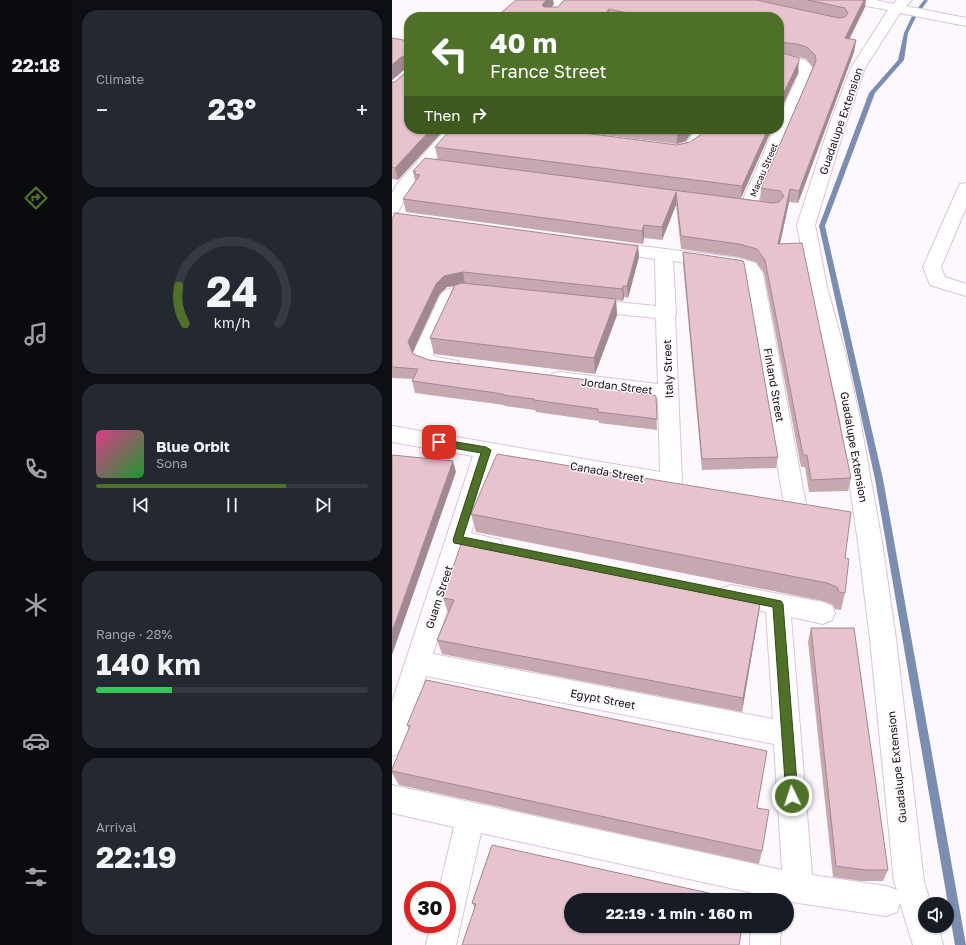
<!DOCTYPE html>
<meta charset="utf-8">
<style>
body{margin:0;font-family:"Golos Text",sans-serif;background:#242831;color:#f1f3f6;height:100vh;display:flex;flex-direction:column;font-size:15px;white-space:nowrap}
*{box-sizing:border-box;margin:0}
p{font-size:13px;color:#9ea1a6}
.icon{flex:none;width:22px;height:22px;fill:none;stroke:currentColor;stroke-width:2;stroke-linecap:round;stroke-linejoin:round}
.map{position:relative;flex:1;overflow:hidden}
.details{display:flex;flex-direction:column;gap:10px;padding:10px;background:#0d0f14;width:320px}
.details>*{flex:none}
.hud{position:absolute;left:12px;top:12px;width:380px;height:122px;border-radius:16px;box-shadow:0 1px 3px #0004;background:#4e7028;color:#fff;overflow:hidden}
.fabs{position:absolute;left:526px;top:897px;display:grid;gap:8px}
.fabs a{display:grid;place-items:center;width:36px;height:36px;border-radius:50%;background:#171b24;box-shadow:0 1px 3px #0004;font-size:20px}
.speed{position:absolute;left:12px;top:881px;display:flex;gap:8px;font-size:20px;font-weight:700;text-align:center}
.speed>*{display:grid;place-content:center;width:52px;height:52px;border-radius:50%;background:#171b24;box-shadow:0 1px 3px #0004;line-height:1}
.speed .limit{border:6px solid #d22;background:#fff;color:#111}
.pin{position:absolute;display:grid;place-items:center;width:34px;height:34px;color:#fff;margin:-17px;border-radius:8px;box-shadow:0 2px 6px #0006}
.me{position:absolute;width:44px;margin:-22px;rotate:356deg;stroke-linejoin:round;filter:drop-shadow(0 0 3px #0008)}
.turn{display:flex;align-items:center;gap:14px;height:84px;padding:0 20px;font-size:18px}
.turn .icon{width:52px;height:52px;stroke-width:2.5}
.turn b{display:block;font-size:28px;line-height:34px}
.then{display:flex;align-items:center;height:38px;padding:0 20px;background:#0003;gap:8px;font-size:15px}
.big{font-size:30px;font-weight:700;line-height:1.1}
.details .tile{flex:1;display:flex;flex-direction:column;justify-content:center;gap:6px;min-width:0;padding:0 14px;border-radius:16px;background:#242831}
.details .dial{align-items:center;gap:0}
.dial svg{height:104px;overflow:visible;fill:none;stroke:#363941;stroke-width:7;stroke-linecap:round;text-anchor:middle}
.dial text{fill:#f1f3f6;stroke:none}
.song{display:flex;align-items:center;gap:12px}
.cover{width:48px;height:48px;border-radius:6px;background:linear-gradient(135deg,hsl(330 70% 55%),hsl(130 70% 35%))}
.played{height:4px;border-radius:2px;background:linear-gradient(90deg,#4e7028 70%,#363941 70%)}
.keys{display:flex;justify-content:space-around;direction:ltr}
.heat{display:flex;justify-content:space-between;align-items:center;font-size:22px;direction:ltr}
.charge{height:6px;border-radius:3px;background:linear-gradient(90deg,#34c759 28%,#363941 0)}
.trip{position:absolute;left:172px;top:893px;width:230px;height:40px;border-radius:20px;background:#171b24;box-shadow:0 1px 3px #0004;font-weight:700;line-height:40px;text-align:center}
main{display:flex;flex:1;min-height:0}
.tabs{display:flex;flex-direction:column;width:72px;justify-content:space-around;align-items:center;background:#090b0e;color:#9ea1a6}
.tabs .icon{width:28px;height:28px}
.tabs .selected{color:#4e7028}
.tabs b{font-size:18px;color:#f1f3f6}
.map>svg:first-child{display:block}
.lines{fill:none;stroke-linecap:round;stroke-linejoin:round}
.stream{fill:#7b8eb2;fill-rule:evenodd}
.minor-casing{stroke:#dbc3dc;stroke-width:2}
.minor{fill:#fff;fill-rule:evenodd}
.wall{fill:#c7a8b1}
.shaded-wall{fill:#a28890}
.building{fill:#e7c3ce;stroke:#a28890}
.route{fill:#4e7028;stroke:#33491a}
.labels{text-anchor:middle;stroke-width:3;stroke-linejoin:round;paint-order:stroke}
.far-street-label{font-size:9px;fill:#160d16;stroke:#fdf8fd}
.street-label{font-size:11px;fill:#160d16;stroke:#fdf8fd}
</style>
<main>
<nav class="tabs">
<b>22:18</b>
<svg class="icon selected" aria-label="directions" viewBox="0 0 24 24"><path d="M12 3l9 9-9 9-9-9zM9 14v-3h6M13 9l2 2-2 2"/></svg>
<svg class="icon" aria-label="music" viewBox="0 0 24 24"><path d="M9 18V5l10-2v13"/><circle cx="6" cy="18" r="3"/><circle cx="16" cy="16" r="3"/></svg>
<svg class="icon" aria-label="phone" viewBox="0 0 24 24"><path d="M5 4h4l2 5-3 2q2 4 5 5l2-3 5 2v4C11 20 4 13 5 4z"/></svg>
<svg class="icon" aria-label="climate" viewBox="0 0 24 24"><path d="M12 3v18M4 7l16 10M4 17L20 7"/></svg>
<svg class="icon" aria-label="car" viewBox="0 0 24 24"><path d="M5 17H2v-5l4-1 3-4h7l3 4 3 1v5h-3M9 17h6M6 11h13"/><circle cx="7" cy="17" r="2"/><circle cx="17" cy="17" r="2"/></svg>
<svg class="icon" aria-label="filters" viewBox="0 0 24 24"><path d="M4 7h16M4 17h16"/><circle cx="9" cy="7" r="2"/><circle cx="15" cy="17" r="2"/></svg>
</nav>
<section class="details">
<div class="tile"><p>Climate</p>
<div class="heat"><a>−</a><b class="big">23°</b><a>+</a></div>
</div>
<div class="tile dial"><svg viewBox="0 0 100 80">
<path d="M14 69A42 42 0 1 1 86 69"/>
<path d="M14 69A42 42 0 0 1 9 40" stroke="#4e7028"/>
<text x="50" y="56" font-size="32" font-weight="700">24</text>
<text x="50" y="72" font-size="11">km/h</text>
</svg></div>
<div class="tile">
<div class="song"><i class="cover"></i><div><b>Blue Orbit</b><p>Sona</p></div></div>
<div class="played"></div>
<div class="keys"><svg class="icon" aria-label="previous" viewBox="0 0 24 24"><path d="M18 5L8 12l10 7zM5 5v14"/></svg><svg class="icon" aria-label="pause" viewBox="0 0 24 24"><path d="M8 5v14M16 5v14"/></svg><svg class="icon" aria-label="next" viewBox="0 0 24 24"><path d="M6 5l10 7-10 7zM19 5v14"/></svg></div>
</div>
<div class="tile"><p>Range · 28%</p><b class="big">140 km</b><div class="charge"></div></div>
<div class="tile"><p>Arrival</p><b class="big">22:19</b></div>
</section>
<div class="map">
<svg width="574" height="945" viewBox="0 0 574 945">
<rect width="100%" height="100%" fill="#fdf8fd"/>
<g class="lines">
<g class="stream">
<path d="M532 0H536L529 10H525V9Z"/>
<path d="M521 14 525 15 516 33 512 60 483 93 433 226 491 479 574 945H563L483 479 427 226 477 93 506 60 512 33Z"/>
</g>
<g class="minor-casing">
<g id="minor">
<path d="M456 0H483L501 4 505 0H520L514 6 574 18V26L508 13 473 68 454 123 423 225 435 287 453 352 468 419 490 542 504 639 532 882 539 904H533V926H546L551 945H521L508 903 505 912 494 916 406 903 89 833 64 945H34L39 924H55V890H47L62 827 0 813V785L390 870 382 744 34 676 14 743 10 752 0 756V702L81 456 0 442V426L268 472 266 399 167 386 160 384 157 379 160 374 167 372 266 384 264 318 195 311 188 309 186 305 188 301 195 299 264 306 263 259 211 251 208 247 211 243 217 242 346 258 364 263 371 274 414 504 411 510 403 513 395 510 392 504 353 274 351 271 346 270 281 261 284 313 283 315 290 483 287 489 279 492 102 460 79 533 108 540 112 547 108 554 100 557 74 551 41 654 381 719 374 612 330 602 327 595 330 588 339 585 431 602 440 606 443 613 440 620 431 624 399 617 420 875 494 886 505 890 502 882 478 639 466 542 448 419 433 352 417 287 405 225 438 123 459 68 496 10 458 3Z"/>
<path d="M387 55C399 57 421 57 421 73L364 206 362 210 356 211 350 210 348 206 382 129H387V117L407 73V69L387 63Z"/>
<path d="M0 66 17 70V78L0 74Z"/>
<path d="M54 129H70L20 186 6 212 0 213V193L5 184Z"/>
<path d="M303 129H319C310 147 301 160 278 154L276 151 278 148C296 143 295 145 303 129Z"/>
<path d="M574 183V208L549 267 553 277 574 284V296L538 285 531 267 566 188 568 184Z"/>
<path d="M64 286 95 289 97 293 95 297 88 299 67 298 65 300 41 353V355L44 357 66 361 69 366 66 371C53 375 37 370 25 364L21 353 50 292Z"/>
<path d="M359 926H389L388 945H358Z"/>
</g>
</g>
<use href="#minor" class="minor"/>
</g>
<g class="wall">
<path d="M172 0H472L473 7 457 39 464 40 462 52 406 203 397 202 388 244 459 478 456 491 417 492 413 467H409L372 273 364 262 346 257 289 249 284 205 270 240 252 238 251 244 14 212 11 199 23 181 21 171 46 160 43 147 285 145 380 129 349 198 368 201 369 188 421 67 414 59 403 56 398 55 406 73 387 113V17H104L162 4 160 7H166Z"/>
<path d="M0 38 17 41V129L6 180 0 179V82H3L15 71V69L12 70 0 80Z"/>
<path d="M164 129H302L294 141 285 144Z"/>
<path d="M0 219 246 246 247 257 236 298 232 297 231 301 224 300 225 315 203 374 42 354 38 338 62 286 55 287 47 295 20 352 21 354 37 360 196 380V385L211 389 264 396 265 430 207 423V421L144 412 143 410 113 406 112 405 23 393 20 381 21 379 0 378Z"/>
<path d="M291 252 386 457 384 468 310 470 291 264Z"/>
<path d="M79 514 453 558V593L449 610 443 609 441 605 431 601 84 532Z"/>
<path d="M51 598H369L367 612 350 712 50 654 45 640 56 613Z"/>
<path d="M419 628 496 870 491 881H469L441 877 416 642Z"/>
<path d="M15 725 365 808 370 851 367 864 7 785 0 773V769L17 729Z"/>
<path d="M100 845 83 908 80 903Z"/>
</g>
<g class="shaded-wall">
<path d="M154 0H161L162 4 151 17 150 5Z"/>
<path d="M472 0H474L473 7 452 50 453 38Z"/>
<path d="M217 9 218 17H211Z"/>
<path d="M464 40 462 52 406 203 407 191Z"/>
<path d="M14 56 17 69 12 70 0 80V65L9 57Z"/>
<path d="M407 61 406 73 387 113V103Z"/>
<path d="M39 129H53L6 180 3 168Z"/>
<path d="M293 129H302L294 141 285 144V132Z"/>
<path d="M376 129H380L349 198 350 186Z"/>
<path d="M398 189 397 202 385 257 386 244Z"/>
<path d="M284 192V205L270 240V227Z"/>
<path d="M252 225V238L251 244 250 231Z"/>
<path d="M246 246 247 257 236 298 235 286Z"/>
<path d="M71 272 73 284 55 287 47 295 20 354 16 342 44 284 52 276Z"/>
<path d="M231 286 232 297 231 301 230 289Z"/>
<path d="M224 299 225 315 203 374 202 358Z"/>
<path d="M61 461 64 472 0 655V632Z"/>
<path d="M369 598 367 612 350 712 351 698Z"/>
</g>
<g class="building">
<path d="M124 0H154L150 5 152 7H166L172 0H364L447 18 453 17 456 13 453 8 416 0H472L453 38 464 40 407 191 398 189 386 244 410 243 459 478 419 480 415 455H411L373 260 365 249 347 244 289 236 284 192 270 227 252 225 250 231 11 199 28 175 22 174 24 172 21 171 33 158 381 203 387 202 392 196 388 191 369 188 424 61 423 55 415 47 405 44 387 42V17H254L217 9 211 17H104Z"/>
<path d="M0 38 17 41V129H39L3 168 0 167V82H3L15 71 16 58 14 56 9 57 0 65Z"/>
<path d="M387 52 407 58V61L387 103Z"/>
<path d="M59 129H161L285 145 298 142 311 133 313 129H376L350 186 43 147Z"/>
<path d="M261 129H293L285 132Z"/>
<path d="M3 213 246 246 235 286H231L230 289 71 272 52 276 44 284 16 342 21 354 37 360 196 380 194 385 211 387 210 388 264 396 265 419 206 412V409L142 400V399L111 395V394L20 381 26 369 0 367V219Z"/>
<path d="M291 252 346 260 351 261 352 263 386 457 310 459Z"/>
<path d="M70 283 224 299 202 358 38 338 63 285Z"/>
<path d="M105 454 459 512 453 558 457 559 453 593 447 592 445 587 435 583 79 514Z"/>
<path d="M0 455 61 461 0 632Z"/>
<path d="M71 538 369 598 351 698 45 640 62 600 51 598Z"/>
<path d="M419 628H462L496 870H473L444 866Z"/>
<path d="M34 680 375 751 365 808 377 810 370 851 0 771V769L18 726 15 725Z"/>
<path d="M100 845 348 900H179V926H350L347 945H70L84 904 80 903Z"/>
</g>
<path class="route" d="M47 439 94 447 99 450 71 537 389 601 391 604 406 796 404 800 400 801 396 800 394 796 381 607 62 543 61 540 89 453 44 445 43 442 44 440Z"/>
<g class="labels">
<g class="far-street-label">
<text transform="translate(372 170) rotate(-67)" y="3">Macau Street</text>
</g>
<g class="street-label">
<text transform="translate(449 121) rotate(-71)" y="4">Guadalupe Extension</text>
<text transform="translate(276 369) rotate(-92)" y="4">Italy Street</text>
<text transform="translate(382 385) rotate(80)" y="4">Finland Street</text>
<text transform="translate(225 386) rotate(7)" y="4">Jordan Street</text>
<text transform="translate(462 447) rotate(80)" y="4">Guadalupe Extension</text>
<text transform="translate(215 472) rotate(10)" y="4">Canada Street</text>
<text transform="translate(47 597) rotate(-72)" y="4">Guam Street</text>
<text transform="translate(211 699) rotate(11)" y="4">Egypt Street</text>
<text transform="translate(505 767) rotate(-96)" y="4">Guadalupe Extension</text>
</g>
</g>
</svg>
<div class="fabs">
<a><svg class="icon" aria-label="sound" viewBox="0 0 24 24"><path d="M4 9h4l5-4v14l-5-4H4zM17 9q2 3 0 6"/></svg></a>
</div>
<div class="speed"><div class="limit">30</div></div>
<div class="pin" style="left:47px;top:442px;background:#d93025"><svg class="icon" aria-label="arrive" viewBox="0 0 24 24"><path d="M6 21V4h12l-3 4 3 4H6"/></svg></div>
<svg class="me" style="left:400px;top:796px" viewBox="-20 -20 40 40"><circle r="17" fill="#4e7028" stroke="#fff" stroke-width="3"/><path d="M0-11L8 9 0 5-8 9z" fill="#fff"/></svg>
<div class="trip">22:19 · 1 min · 160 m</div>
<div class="hud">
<div class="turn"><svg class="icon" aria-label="left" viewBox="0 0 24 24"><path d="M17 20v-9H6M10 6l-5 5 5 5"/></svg><div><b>40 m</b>France Street</div></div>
<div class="then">Then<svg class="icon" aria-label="right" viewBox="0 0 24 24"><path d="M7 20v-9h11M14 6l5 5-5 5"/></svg></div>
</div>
</div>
</main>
